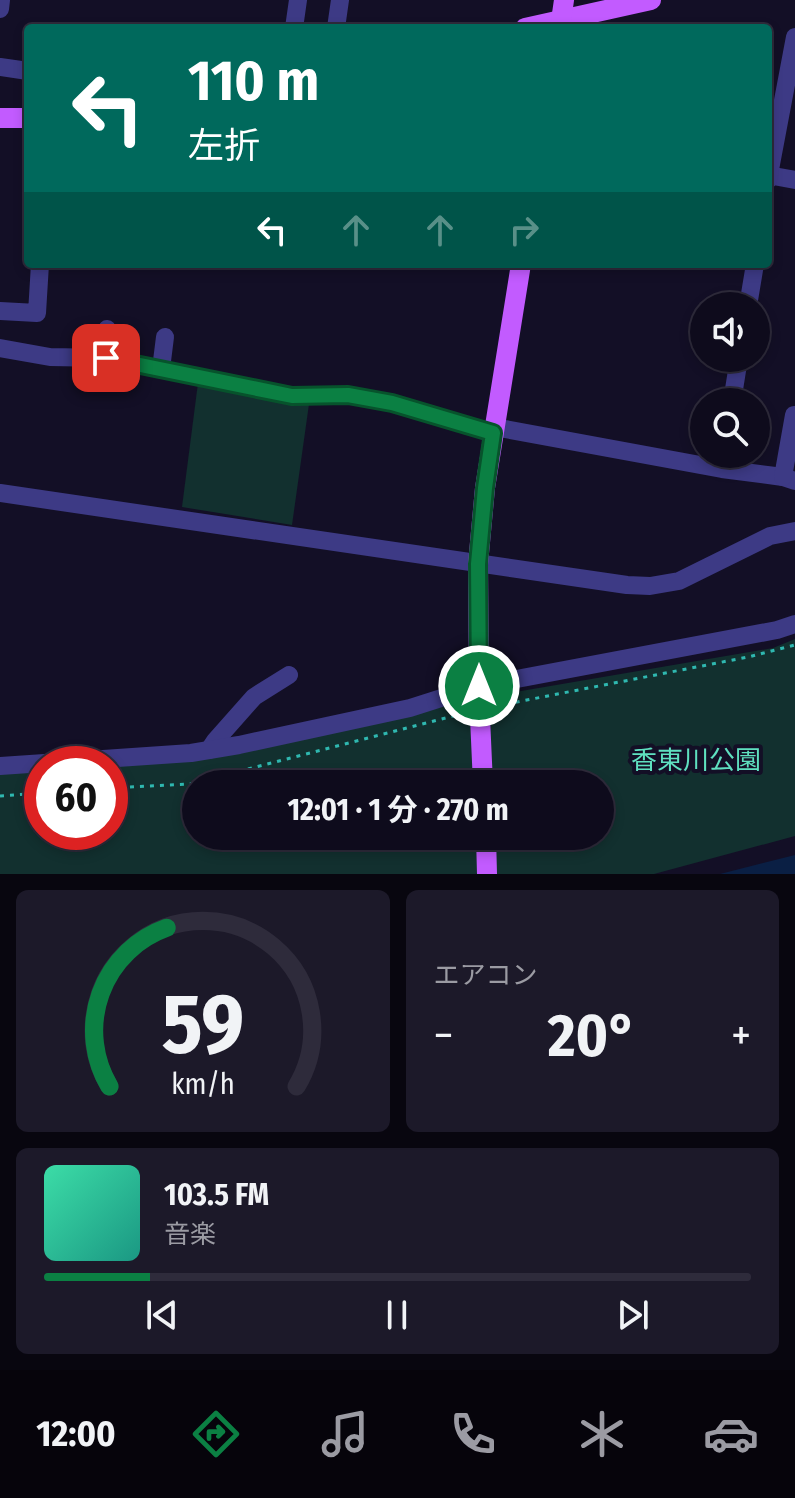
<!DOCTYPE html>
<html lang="ja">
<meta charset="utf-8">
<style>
body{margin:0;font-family:"Fira Sans Condensed","Noto Sans JP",sans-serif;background:#1c1929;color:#f1f3f6;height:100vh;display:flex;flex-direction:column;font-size:30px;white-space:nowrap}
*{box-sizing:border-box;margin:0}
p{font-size:26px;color:#9b9ba3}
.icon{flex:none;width:44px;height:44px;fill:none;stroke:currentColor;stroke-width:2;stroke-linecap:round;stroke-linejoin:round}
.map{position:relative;height:874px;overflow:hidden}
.details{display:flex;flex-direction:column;gap:16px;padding:16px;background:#08060f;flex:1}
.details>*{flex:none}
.top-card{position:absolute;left:24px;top:24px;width:748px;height:244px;border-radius:8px;box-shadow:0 4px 12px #0003,0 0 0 2px #2e2b3b;background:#00695c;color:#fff;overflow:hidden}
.buttons{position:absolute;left:690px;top:292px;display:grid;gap:16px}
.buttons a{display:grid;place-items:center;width:80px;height:80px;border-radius:50%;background:#0e0b1c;box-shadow:0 4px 12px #0003,0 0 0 2px #2e2b3b;font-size:40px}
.speed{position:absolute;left:24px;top:746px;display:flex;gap:16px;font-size:40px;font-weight:700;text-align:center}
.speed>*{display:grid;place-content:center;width:104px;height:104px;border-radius:50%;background:#0e0b1c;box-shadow:0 4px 12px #0003,0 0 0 2px #2e2b3b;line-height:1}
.speed .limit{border:12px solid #d22;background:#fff;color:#111}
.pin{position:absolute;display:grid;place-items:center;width:68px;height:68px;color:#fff;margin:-34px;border-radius:16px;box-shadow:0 4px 12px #0006}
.me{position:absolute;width:88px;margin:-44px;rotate:0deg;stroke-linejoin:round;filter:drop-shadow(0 0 6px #0008)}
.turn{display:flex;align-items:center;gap:28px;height:168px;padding:0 32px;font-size:36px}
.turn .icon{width:104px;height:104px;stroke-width:2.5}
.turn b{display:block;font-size:56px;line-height:68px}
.lanes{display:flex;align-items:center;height:76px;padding:0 32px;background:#0003;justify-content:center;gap:40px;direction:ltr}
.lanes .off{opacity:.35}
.big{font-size:60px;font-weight:700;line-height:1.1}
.details .card{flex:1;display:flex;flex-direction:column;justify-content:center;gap:12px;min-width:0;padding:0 28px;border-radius:12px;background:#1c1929}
.details .dial{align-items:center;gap:0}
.dial svg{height:208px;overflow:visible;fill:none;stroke:#2e2b3b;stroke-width:7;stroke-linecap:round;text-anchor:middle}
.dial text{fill:#f1f3f6;stroke:none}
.song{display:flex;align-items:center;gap:24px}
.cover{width:96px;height:96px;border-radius:12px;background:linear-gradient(135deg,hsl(160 70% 55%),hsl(170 70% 35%))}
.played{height:8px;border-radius:4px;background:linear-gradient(90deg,#0b8043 15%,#2e2b3b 15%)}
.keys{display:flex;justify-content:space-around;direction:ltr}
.heat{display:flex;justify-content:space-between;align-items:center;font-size:44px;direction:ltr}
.details .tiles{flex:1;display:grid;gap:16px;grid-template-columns:1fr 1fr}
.card:last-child{grid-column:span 2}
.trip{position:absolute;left:182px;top:770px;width:432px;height:80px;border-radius:40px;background:#0e0b1c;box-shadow:0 4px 12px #0003,0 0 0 2px #2e2b3b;font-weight:700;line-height:80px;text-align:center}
.tabs{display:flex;height:128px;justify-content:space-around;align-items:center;background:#06040b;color:#9b9ba3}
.tabs .icon{width:56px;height:56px}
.tabs .current{color:#0b8043}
.tabs b{font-size:36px;color:#f1f3f6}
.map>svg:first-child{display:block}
.green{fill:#12302f;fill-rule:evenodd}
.water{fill:#0a1f44}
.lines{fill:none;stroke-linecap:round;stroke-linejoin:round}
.path{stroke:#2fb8b0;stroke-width:3;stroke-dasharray:4 6;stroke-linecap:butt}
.minor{stroke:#3d3a85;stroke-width:18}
.primary{stroke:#c25bff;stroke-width:20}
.primary-bridge{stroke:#c25bff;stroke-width:20}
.route-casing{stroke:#07532c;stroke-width:20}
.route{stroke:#0b8043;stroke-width:14}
.labels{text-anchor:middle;stroke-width:8;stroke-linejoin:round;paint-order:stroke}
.park-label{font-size:26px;fill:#5fe0c0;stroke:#130f26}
</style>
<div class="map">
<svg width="795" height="874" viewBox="0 0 795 874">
<rect width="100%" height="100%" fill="#130f26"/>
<g class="green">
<path d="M198 383 309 404 292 525 182 507Z"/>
<path d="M795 639V836L654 874H0V773L42 771V832H110V766L189 760 468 700 773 648ZM196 784H600V836H196Z"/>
</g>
<path class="water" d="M795 855V874H720Z"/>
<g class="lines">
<g class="path">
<path d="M496 706 748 657 795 645"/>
<path d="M110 788 190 784 461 714"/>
<path d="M0 796 42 793"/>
</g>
<g class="minor">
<path d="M0 9 1 0"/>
<path d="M294 28 298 0"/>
<path d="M336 28 340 0"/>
<path d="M0 67 28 71"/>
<path d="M768 175 795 180"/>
<path d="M768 180 795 37"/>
<path d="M748 306 755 264"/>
<path d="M0 311 37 313 40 264"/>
<path d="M0 348 50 357 106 358 292 396 348 395 392 403 493 433"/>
<path d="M106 358 107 329"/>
<path d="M161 369 165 337"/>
<path d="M732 402 739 358"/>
<path d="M494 427 722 469 783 477 795 481"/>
<path d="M783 477 794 415"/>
<path d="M0 493 627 585 650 586 679 581 770 536 795 531"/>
<path d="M209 750 215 741 254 697 289 675"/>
<path d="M0 766 191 753 239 745 410 708 479 686 777 630 795 624"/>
</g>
<g class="primary">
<path d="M525 28 651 0"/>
<path d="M560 28 564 0"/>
<path d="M0 118H28"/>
<path d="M479 695 478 564 485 488 521 264"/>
<path d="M486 836 487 874"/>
</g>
<path class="primary-bridge" d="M479 695 483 784"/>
</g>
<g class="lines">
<g class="route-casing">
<path id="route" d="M106 358 292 396 348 395 392 403 493 433 485 488 478 564 479 686"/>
</g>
<use href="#route" class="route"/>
</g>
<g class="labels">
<g class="park-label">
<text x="696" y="769">香東川公園</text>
</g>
</g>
</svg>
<div class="buttons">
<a><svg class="icon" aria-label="sound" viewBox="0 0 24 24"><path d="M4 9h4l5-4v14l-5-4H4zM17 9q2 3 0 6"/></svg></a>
<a><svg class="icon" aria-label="search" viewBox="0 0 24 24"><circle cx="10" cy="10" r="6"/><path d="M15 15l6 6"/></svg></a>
</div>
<div class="speed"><div class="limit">60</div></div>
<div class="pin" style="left:106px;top:358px;background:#d93025"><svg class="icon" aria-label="arrive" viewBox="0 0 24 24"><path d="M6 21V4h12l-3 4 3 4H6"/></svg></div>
<svg class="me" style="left:479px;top:686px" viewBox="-20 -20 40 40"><circle r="17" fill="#0b8043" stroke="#fff" stroke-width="3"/><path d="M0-11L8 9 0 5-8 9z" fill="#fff"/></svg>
<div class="trip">12:01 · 1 分 · 270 m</div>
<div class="top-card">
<div class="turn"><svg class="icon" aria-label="left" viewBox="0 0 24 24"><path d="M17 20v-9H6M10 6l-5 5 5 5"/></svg><div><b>110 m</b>左折</div></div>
<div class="lanes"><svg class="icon" aria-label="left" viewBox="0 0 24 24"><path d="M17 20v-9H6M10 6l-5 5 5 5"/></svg><svg class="icon off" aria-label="ahead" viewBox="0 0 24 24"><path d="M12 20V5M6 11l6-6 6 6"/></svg><svg class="icon off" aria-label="ahead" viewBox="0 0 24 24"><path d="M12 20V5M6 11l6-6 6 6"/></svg><svg class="icon off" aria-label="right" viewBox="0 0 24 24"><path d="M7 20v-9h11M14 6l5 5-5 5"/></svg></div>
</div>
</div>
<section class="details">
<div class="tiles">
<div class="card dial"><svg viewBox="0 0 100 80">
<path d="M14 69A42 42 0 1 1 86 69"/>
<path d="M14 69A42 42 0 0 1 36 8" stroke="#0b8043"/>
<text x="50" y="56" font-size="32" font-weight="700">59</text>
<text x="50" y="72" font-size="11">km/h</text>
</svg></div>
<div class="card"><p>エアコン</p>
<div class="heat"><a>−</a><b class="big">20°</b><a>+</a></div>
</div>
<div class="card">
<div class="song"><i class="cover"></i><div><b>103.5 FM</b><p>音楽</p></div></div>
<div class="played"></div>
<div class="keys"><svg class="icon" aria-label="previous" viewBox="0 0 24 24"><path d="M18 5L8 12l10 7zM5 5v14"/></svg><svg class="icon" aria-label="pause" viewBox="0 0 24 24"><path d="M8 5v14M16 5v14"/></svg><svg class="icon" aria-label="next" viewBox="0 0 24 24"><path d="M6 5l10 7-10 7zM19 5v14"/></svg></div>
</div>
</div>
</section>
<nav class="tabs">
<b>12:00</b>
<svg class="icon current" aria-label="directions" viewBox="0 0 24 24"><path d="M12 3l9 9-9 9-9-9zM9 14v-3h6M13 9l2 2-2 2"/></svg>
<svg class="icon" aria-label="music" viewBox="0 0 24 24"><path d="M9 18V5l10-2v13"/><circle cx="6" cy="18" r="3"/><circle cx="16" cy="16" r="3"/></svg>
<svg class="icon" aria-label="phone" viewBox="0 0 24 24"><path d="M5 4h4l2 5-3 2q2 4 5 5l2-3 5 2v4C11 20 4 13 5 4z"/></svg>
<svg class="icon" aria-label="climate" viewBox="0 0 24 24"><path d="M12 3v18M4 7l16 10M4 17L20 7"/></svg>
<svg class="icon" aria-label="car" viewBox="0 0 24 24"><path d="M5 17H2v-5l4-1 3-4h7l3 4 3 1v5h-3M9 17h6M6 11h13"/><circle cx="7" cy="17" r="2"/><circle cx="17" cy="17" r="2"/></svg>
</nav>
